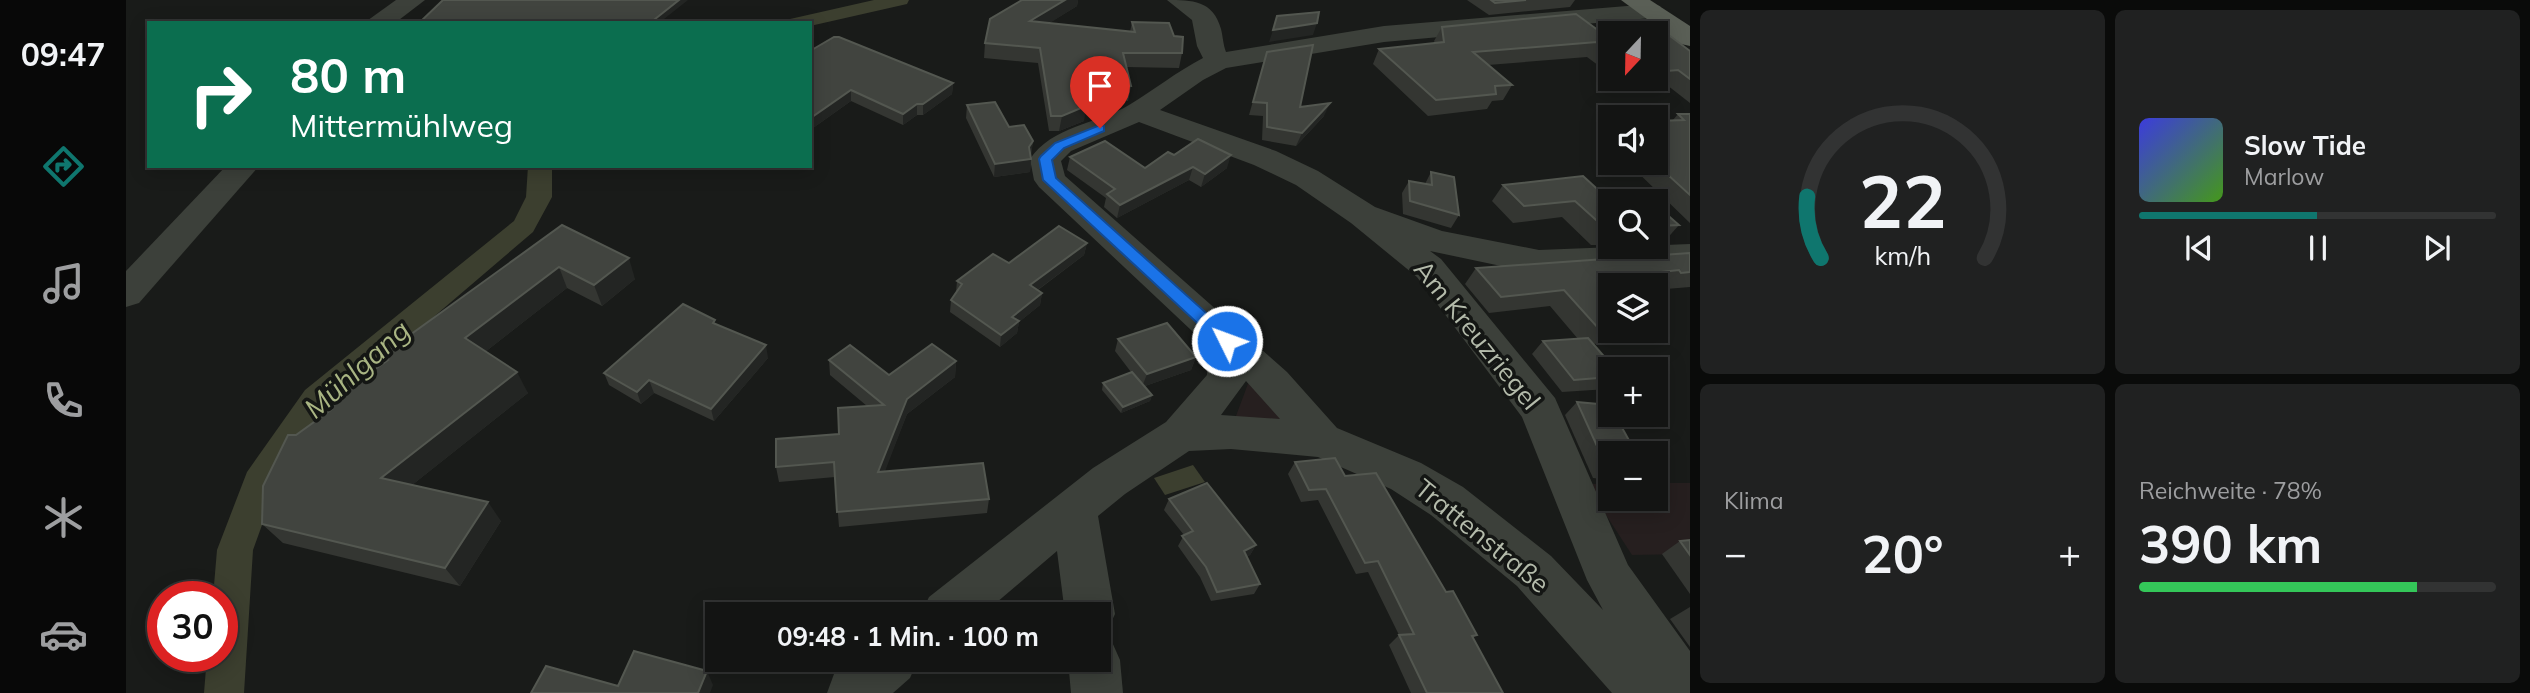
<!DOCTYPE html>
<html lang="de">
<meta charset="utf-8">
<style>
body{margin:0;font-family:Mulish,sans-serif;background:#202121;color:#f1f3f6;height:100vh;display:flex;flex-direction:column;font-size:26px;white-space:nowrap}
*{box-sizing:border-box;margin:0}
p{font-size:23px;color:#9d9ea0}
.icon{flex:none;width:38px;height:38px;fill:none;stroke:currentColor;stroke-width:2;stroke-linecap:round;stroke-linejoin:round}
.map{position:relative;flex:1;overflow:hidden}
.panel{display:flex;flex-direction:column;gap:10px;padding:10px;background:#0a0b0a;width:840px}
.panel>*{flex:none}
.guide{position:absolute;left:21px;top:21px;width:665px;height:147px;border-radius:0px;box-shadow:0 4px 18px #0003,0 0 0 2px #323333;background:#0b6e4f;color:#fff;overflow:hidden}
.needle{width:46px;rotate:202deg}
.tools{position:absolute;left:1472px;top:21px;display:grid;gap:14px}
.tools a{display:grid;place-items:center;width:70px;height:70px;border-radius:0px;background:#131413;box-shadow:0 4px 18px #0003,0 0 0 2px #323333;font-size:35px}
.speed{position:absolute;left:21px;top:581px;display:flex;gap:14px;font-size:35px;font-weight:700;text-align:center}
.speed>*{display:grid;place-content:center;width:91px;height:91px;border-radius:50%;background:#131413;box-shadow:0 4px 18px #0003,0 0 0 2px #323333;line-height:1}
.speed .limit{border:10px solid #d22;background:#fff;color:#111}
.pin{position:absolute;display:grid;place-items:center;width:60px;height:60px;color:#fff;margin:-72px -30px;border-radius:50% 50% 50% 0;rotate:-45deg;box-shadow:0 0 7px #0007}
.pin .icon{rotate:45deg}
.me{position:absolute;width:77px;margin:-38px;rotate:312deg;stroke-linejoin:round;filter:drop-shadow(0 0 5px #0008)}
.turn{display:flex;align-items:center;gap:24px;height:147px;padding:0 28px;font-size:32px}
.turn .icon{width:91px;height:91px;stroke-width:2.5}
.turn b{display:block;font-size:49px;line-height:60px}
.big{font-size:52px;font-weight:700;line-height:1.1}
.panel .tile{flex:1;display:flex;flex-direction:column;justify-content:center;gap:10px;min-width:0;padding:0 24px;border-radius:10px;background:#202121}
.panel .dial{align-items:center;gap:0}
.dial svg{height:182px;overflow:visible;fill:none;stroke:#323333;stroke-width:7;stroke-linecap:round;text-anchor:middle}
.dial text{fill:#f1f3f6;stroke:none}
.song{display:flex;align-items:center;gap:21px}
.cover{width:84px;height:84px;border-radius:10px;background:linear-gradient(135deg,hsl(240 70% 55%),hsl(100 70% 35%))}
.played{height:7px;border-radius:4px;background:linear-gradient(90deg,#0f766e 50%,#323333 50%)}
.keys{display:flex;justify-content:space-around;direction:ltr}
.heat{display:flex;justify-content:space-between;align-items:center;font-size:38px;direction:ltr}
.charge{height:10px;border-radius:5px;background:linear-gradient(90deg,#34c759 78%,#323333 0)}
.panel .tiles{flex:1;display:grid;gap:10px;grid-template-columns:repeat(2,1fr)}
.trip{position:absolute;left:579px;top:602px;width:406px;height:70px;border-radius:0px;background:#131413;box-shadow:0 4px 18px #0003,0 0 0 2px #323333;font-weight:700;line-height:70px;text-align:center}
main{display:flex;flex:1;min-height:0}
.dock{display:flex;flex-direction:column;width:126px;justify-content:space-around;align-items:center;background:#080808;color:#9d9ea0}
.dock .icon{width:49px;height:49px}
.dock .selected{color:#0f766e}
.dock b{font-size:32px;color:#f1f3f6}
.map>svg:first-child{display:block}
.green{fill:#261f1f}
.water{fill:#3c3f2f}
.lines{fill:none;stroke-linecap:round;stroke-linejoin:round}
.canal{fill:#3c3f2f;fill-rule:evenodd}
.minor{fill:#3c403a;fill-rule:evenodd}
.major{fill:#5a5f56;fill-rule:evenodd}
.wall{fill:#343632}
.shaded-wall{fill:#232523}
.building{fill:#41443f;stroke:#535750;stroke-width:2}
.route{fill:#1a73e8;stroke:#114b97;stroke-width:2}
.labels{text-anchor:middle;stroke-width:7;stroke-linejoin:round;paint-order:stroke}
.street-label{font-size:26px;fill:#b4bbab;stroke:#141614}
.water-label{font-size:28px;font-style:italic;fill:#a9b583;stroke:#141614}
</style>
<main>
<nav class="dock">
<b>09:47</b>
<svg class="icon selected" aria-label="directions" viewBox="0 0 24 24"><path d="M12 3l9 9-9 9-9-9zM9 14v-3h6M13 9l2 2-2 2"/></svg>
<svg class="icon" aria-label="music" viewBox="0 0 24 24"><path d="M9 18V5l10-2v13"/><circle cx="6" cy="18" r="3"/><circle cx="16" cy="16" r="3"/></svg>
<svg class="icon" aria-label="phone" viewBox="0 0 24 24"><path d="M5 4h4l2 5-3 2q2 4 5 5l2-3 5 2v4C11 20 4 13 5 4z"/></svg>
<svg class="icon" aria-label="climate" viewBox="0 0 24 24"><path d="M12 3v18M4 7l16 10M4 17L20 7"/></svg>
<svg class="icon" aria-label="car" viewBox="0 0 24 24"><path d="M5 17H2v-5l4-1 3-4h7l3 4 3 1v5h-3M9 17h6M6 11h13"/><circle cx="7" cy="17" r="2"/><circle cx="17" cy="17" r="2"/></svg>
</nav>
<div class="map">
<svg width="1564" height="693" viewBox="0 0 1564 693">
<rect width="100%" height="100%" fill="#191b19"/>
<g class="green">
<path d="M1123 381 1171 431 1107 424Z"/>
<path d="M1530 483H1564V554L1506 555 1460 484H1484V499H1530Z"/>
</g>
<path class="water" d="M1067 465 1079 482 1039 495 1028 478Z"/>
<g class="lines">
<g class="canal">
<path d="M748 0H783L781 4 684 26V23H661L664 19Z"/>
<path d="M402 166H426V197L407 232 201 408 153 478 127 550 118 693H78L81 656H96V597H87L91 550 121 472 179 390 388 221 400 197Z"/>
</g>
<g class="minor">
<path d="M270 0H299L269 23H238Z"/>
<path d="M1041 0C1066 0 1087 0 1095 29 1097 37 1097 44 1100 52L1258 26 1525 4 1534 6 1537 11 1534 16 1525 18 1258 42 1100 68 1077 80 1034 110 1150 151 1192 171 1249 207 1316 231 1413 250 1564 244V268L1413 274 1304 251 1315 259 1429 398 1502 565 1564 651V693H1486L1391 586 1305 515 1265 489 1192 457 1105 449 1063 451 999 494 972 516 989 614 981 631 973 634V614H939L931 551 857 614H795L803 597 967 468 1040 422 1081 375 1082 346 913 187 908 180 904 159C926 126 971 124 1003 105 1028 90 1050 72 1077 58L1071 46 1066 20ZM1013 122 1128 165 1170 185 1225 223 1291 277 1396 417 1461 580 1477 610 1425 556 1337 487 1295 463 1211 428 1161 372 939 176 935 161 945 151ZM1120 381 1154 419 1095 415Z"/>
<path d="M100 166H133L13 303 0 307V271Z"/>
<path d="M973 637 986 642 994 660 997 693H945L942 660H973Z"/>
<path d="M726 660H792L784 678 767 693H701L708 674Z"/>
</g>
<path class="major" d="M1495 0H1524L1564 26V46L1555 44Z"/>
</g>
<g class="wall">
<path d="M896 0H952L951 6 923 23 1004 32 1006 22 1048 36 1056 53 1053 68 1000 67 1005 86 1002 101 959 98 958 121 933 131H923L912 63 858 58 859 43Z"/>
<path d="M1341 0H1449L1444 7 1363 15Z"/>
<path d="M1316 27 1484 39V74L1461 57 1362 65 1386 85 1377 100 1366 101 1361 109 1302 116 1247 64 1253 49 1309 43 1308 41Z"/>
<path d="M1530 37 1564 51V103L1541 85 1504 88 1491 79H1530Z"/>
<path d="M684 51 827 83 826 94 797 115H791L777 125 725 101 687 128 684 127Z"/>
<path d="M1141 52 1174 107 1198 116 1170 146 1136 140 1137 116 1123 115Z"/>
<path d="M841 105 907 141 905 155V159L904 172 868 177 840 118Z"/>
<path d="M1552 114H1564V223L1502 163H1530L1547 120Z"/>
<path d="M1484 124V146L1475 137Z"/>
<path d="M1048 155 1101 168 1075 187 1063 180 991 218 978 207 980 198 941 170 944 157 1019 168Z"/>
<path d="M1305 172 1333 215 1325 228 1277 214 1276 193 1283 181 1299 184Z"/>
<path d="M1377 185 1481 198 1484 201V245H1465L1436 217 1387 223 1366 201Z"/>
<path d="M1530 205 1553 225 1538 242 1530 243Z"/>
<path d="M436 225 509 279 476 306 441 288 359 352 402 393 286 485 375 521 334 586 157 543 136 524 170 435 205 410 199 404 259 362 255 356Z"/>
<path d="M961 243 958 255 912 290 916 293 914 305 893 322 891 333 874 347 824 312 825 300 830 292 831 281 883 263Z"/>
<path d="M1564 253V287L1540 289 1537 287 1530 288V285H1484V331H1518L1509 341 1467 344 1484 369V387L1482 389 1436 392 1406 354 1417 341 1452 339 1424 306 1363 313 1339 284 1350 268Z"/>
<path d="M590 324 642 358 588 421 528 393 515 404 483 385 478 373Z"/>
<path d="M992 339 1070 357 1065 370 1019 386 1026 395 1024 401 995 413 976 390 977 383 1005 372 989 351Z"/>
<path d="M703 360 763 375 830 361 829 377 781 414 758 472 863 499 861 513 713 527 709 477 653 482 650 467 713 434 741 406 704 375Z"/>
<path d="M1451 402 1484 453V480L1467 478 1439 415Z"/>
<path d="M1169 462 1219 476 1320 592 1351 635 1347 638 1377 693H1285L1263 645 1273 635 1242 572 1230 574 1192 500 1175 502 1162 474Z"/>
<path d="M1043 499 1130 545 1124 555 1120 557 1134 584 1128 594 1085 601 1074 577 1052 546 1058 535 1038 510Z"/>
<path d="M1564 540V594L1536 554 1554 541Z"/>
<path d="M1564 607V647L1544 619Z"/>
</g>
<g class="shaded-wall">
<path d="M553 0H562L533 23H524Z"/>
<path d="M939 0H952L951 6 903 36 904 21Z"/>
<path d="M1191 23 1187 35 1143 42 1147 30Z"/>
<path d="M827 83 826 94 797 115V104Z"/>
<path d="M725 90V101L687 128 686 117Z"/>
<path d="M1204 103 1198 116 1170 146 1176 133Z"/>
<path d="M791 104V115L777 125V114Z"/>
<path d="M960 106 958 121 933 131 936 116Z"/>
<path d="M907 141 905 153 902 159H905L904 172 868 177 869 164 903 147Z"/>
<path d="M1105 155 1101 168 1075 187 1079 174Z"/>
<path d="M1067 167 1063 180 991 218 994 205Z"/>
<path d="M961 243 958 255 902 297 904 285Z"/>
<path d="M503 258 509 279 476 306 468 285Z"/>
<path d="M433 267 441 288 350 359 339 338Z"/>
<path d="M916 293 914 305 893 322 891 333 874 347 875 335 886 317Z"/>
<path d="M640 345 642 358 588 421 585 409Z"/>
<path d="M1070 357 1065 370 1016 387 1021 374Z"/>
<path d="M830 361 829 377 781 414 753 487 752 472 781 399Z"/>
<path d="M391 372 402 393 271 497 255 478Z"/>
<path d="M523 380 528 393 515 404 511 392Z"/>
<path d="M1026 395 1024 401 995 413 997 407Z"/>
<path d="M362 502 375 521 334 586 319 568Z"/>
<path d="M1130 545 1124 555 1112 561 1118 551Z"/>
<path d="M581 671 587 685 584 693H572Z"/>
</g>
<g class="building">
<path d="M317 0H553L524 23H293Z"/>
<path d="M896 0H939L904 21 1009 32 1006 22 1043 23 1048 36 1057 37 1056 53H997L1005 86 955 83 960 106 936 116H925L914 48 859 43 864 19Z"/>
<path d="M1365 0H1400L1369 3Z"/>
<path d="M1193 12 1191 23 1147 30 1151 16Z"/>
<path d="M1450 14 1484 39V51L1471 42 1347 52 1386 85 1369 86 1370 94 1310 100 1253 49 1318 42 1316 27Z"/>
<path d="M1544 36 1564 51V79L1552 70 1530 72V37Z"/>
<path d="M708 37H713L827 83 797 104H791L777 114 725 90 686 117 684 116V51Z"/>
<path d="M1187 45 1174 107 1204 103 1176 133 1141 127V103L1127 102 1141 52Z"/>
<path d="M869 102 883 127 898 125 907 141 903 147 905 159 869 164 841 105Z"/>
<path d="M1552 114H1564V195L1529 163 1530 121 1558 120Z"/>
<path d="M1072 139 1105 155 1079 174 1067 167 994 205 981 194 989 189 944 157 979 141 1019 168 1042 152 1048 155Z"/>
<path d="M1305 172 1328 177 1333 215 1284 201 1283 181 1306 185Z"/>
<path d="M1457 176 1481 198 1520 196 1526 201H1484V228H1479L1449 201 1398 206 1377 185Z"/>
<path d="M1530 205 1553 225 1530 226Z"/>
<path d="M436 225 503 258 468 285 433 267 339 338 391 372 255 478 362 502 319 568 136 524 137 486 162 435H170L206 409 199 404 262 360 255 356Z"/>
<path d="M933 226 961 243 904 285 916 293 886 317 893 321 875 335 825 300 836 284 831 281 867 254 883 263Z"/>
<path d="M1564 253V272L1555 273 1553 270 1480 278 1487 285H1484V328L1473 329 1438 290 1375 297 1350 268Z"/>
<path d="M557 304 589 320 587 323 640 345 585 409 523 380 511 392 478 373Z"/>
<path d="M1041 323 1070 357 1021 374 992 339Z"/>
<path d="M1462 338 1489 369H1484V377L1448 380 1417 341Z"/>
<path d="M806 344 830 361 781 399 752 472 857 463 863 499 711 512 708 462 650 467V439L713 434 712 408 758 405 703 360 724 345 763 375Z"/>
<path d="M1006 372 1026 395 997 407 977 383Z"/>
<path d="M1451 402 1483 405 1484 415H1489L1510 453H1484V467L1480 466Z"/>
<path d="M1209 458 1219 476 1250 473 1320 592 1327 591 1351 635 1346 636 1377 693H1301L1273 635 1288 634 1252 561 1239 563 1200 489 1183 490 1169 462Z"/>
<path d="M1081 483 1130 545 1118 551 1134 584 1091 592 1080 567 1056 536 1067 531 1043 499Z"/>
<path d="M1564 540V555L1554 541Z"/>
<path d="M508 651 581 671 572 693H405L420 666 492 686Z"/>
</g>
<path class="route" d="M974 125 978 126V131L938 148 926 160 930 178 1107 337 1109 341 1107 346H1096L917 180 913 159 915 156 929 143Z"/>
<g class="labels">
<g class="street-label">
<text transform="translate(1351 335) rotate(51)" y="9">Am Kreuzriegel</text>
<text transform="translate(1356 536) rotate(39)" y="9">Trattenstraße</text>
</g>
<g class="water-label">
<text transform="translate(231 369) rotate(-42)" y="10">Mühlgang</text>
</g>
</g>
</svg>
<div class="tools">
<a><svg class="needle" viewBox="-14 -14 28 28"><path d="M0-13l5 13h-10z" fill="#e53935"/><path d="M0 13l5-13h-10z" fill="#9d9ea0"/></svg></a>
<a><svg class="icon" aria-label="sound" viewBox="0 0 24 24"><path d="M4 9h4l5-4v14l-5-4H4zM17 9q2 3 0 6"/></svg></a>
<a><svg class="icon" aria-label="search" viewBox="0 0 24 24"><circle cx="10" cy="10" r="6"/><path d="M15 15l6 6"/></svg></a>
<a><svg class="icon" aria-label="layers" viewBox="0 0 24 24"><path d="M12 4l9 5-9 5-9-5zM3 14l9 5 9-5"/></svg></a>
<a>+</a>
<a>−</a>
</div>
<div class="speed"><div class="limit">30</div></div>
<div class="pin" style="left:974px;top:128px;background:#d93025"><svg class="icon" aria-label="arrive" viewBox="0 0 24 24"><path d="M6 21V4h12l-3 4 3 4H6"/></svg></div>
<svg class="me" style="left:1101px;top:341px" viewBox="-20 -20 40 40"><circle r="17" fill="#1a73e8" stroke="#fff" stroke-width="3"/><path d="M0-11L8 9 0 5-8 9z" fill="#fff"/></svg>
<div class="trip">09:48 · 1 Min. · 100 m</div>
<div class="guide">
<div class="turn"><svg class="icon" aria-label="right" viewBox="0 0 24 24"><path d="M7 20v-9h11M14 6l5 5-5 5"/></svg><div><b>80 m</b>Mittermühlweg</div></div>
</div>
</div>
<section class="panel">
<div class="tiles">
<div class="tile dial"><svg viewBox="0 0 100 80">
<path d="M14 69A42 42 0 1 1 86 69"/>
<path d="M14 69A42 42 0 0 1 8 42" stroke="#0f766e"/>
<text x="50" y="56" font-size="32" font-weight="700">22</text>
<text x="50" y="72" font-size="11">km/h</text>
</svg></div>
<div class="tile">
<div class="song"><i class="cover"></i><div><b>Slow Tide</b><p>Marlow</p></div></div>
<div class="played"></div>
<div class="keys"><svg class="icon" aria-label="previous" viewBox="0 0 24 24"><path d="M18 5L8 12l10 7zM5 5v14"/></svg><svg class="icon" aria-label="pause" viewBox="0 0 24 24"><path d="M8 5v14M16 5v14"/></svg><svg class="icon" aria-label="next" viewBox="0 0 24 24"><path d="M6 5l10 7-10 7zM19 5v14"/></svg></div>
</div>
<div class="tile"><p>Klima</p>
<div class="heat"><a>−</a><b class="big">20°</b><a>+</a></div>
</div>
<div class="tile"><p>Reichweite · 78%</p><b class="big">390 km</b><div class="charge"></div></div>
</div>
</section>
</main>
